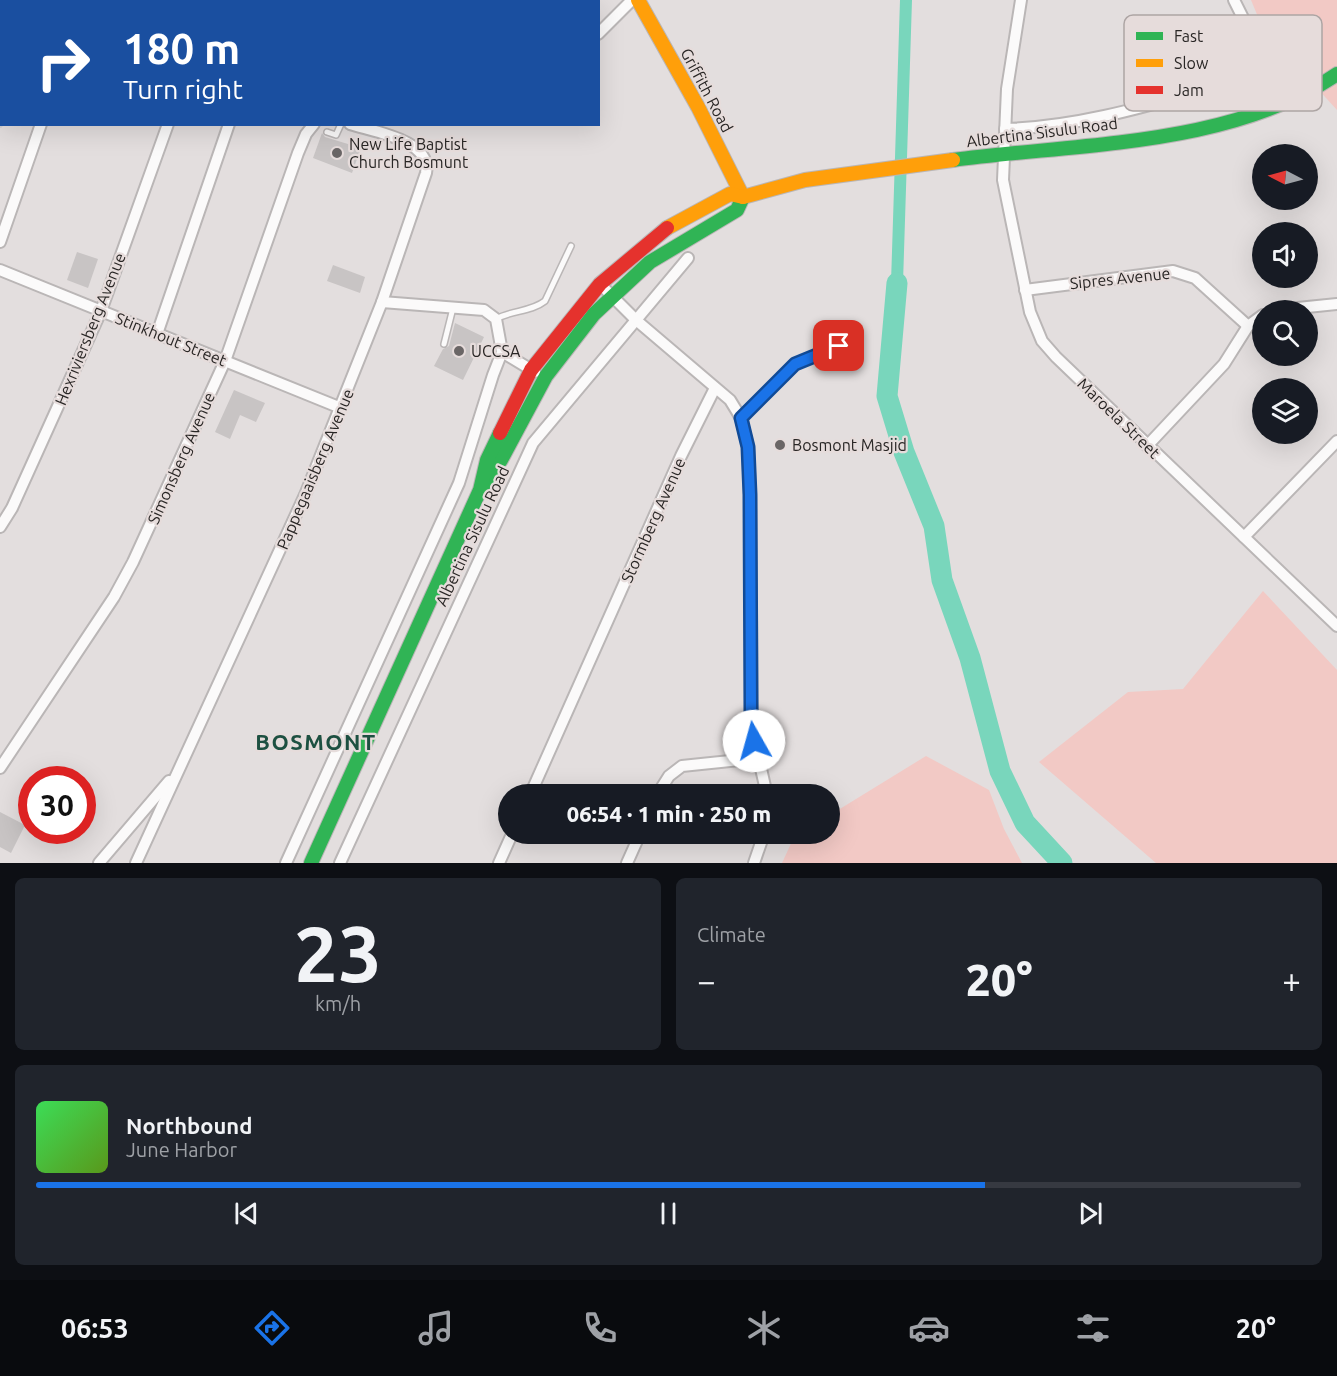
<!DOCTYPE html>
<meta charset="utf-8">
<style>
body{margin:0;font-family:Ubuntu,sans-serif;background:#20242c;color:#f1f3f6;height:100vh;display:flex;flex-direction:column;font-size:22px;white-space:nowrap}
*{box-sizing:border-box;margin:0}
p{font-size:20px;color:#9ea1a6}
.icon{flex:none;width:33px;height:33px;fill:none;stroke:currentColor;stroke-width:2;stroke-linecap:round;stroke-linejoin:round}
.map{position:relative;height:863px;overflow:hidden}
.sheet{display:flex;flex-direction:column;gap:15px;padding:15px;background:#0d0f14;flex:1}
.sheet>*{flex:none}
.guide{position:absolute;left:0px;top:0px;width:600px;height:126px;box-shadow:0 6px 24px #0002;background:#1a4fa0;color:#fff;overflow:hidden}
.needle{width:39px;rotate:276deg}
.tools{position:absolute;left:1252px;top:144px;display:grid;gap:12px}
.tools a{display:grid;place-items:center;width:66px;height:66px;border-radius:50%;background:#171b24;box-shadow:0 6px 24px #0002;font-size:30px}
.speed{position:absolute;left:18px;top:766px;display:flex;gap:12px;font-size:30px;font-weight:700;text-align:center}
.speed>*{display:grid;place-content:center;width:78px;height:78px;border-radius:50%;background:#171b24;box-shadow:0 6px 24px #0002;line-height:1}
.speed .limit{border:9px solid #d22;background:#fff;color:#111}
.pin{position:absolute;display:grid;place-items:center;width:51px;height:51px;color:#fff;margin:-26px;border-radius:12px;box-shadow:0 3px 9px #0006}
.me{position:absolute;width:66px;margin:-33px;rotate:353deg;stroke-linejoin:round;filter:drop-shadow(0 0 4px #0008)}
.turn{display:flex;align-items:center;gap:21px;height:126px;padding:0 24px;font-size:27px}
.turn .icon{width:78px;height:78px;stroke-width:2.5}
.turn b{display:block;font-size:42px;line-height:51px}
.big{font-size:45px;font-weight:800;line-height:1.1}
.sheet .widget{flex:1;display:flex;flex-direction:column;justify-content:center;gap:9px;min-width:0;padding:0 21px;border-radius:9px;background:#20242c}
.sheet .dial{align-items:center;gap:0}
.dial b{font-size:78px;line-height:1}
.song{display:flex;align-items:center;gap:18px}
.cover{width:72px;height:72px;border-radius:9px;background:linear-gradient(135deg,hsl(130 70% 55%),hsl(90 70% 35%))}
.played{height:6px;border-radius:3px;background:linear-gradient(90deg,#1a73e8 75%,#363941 75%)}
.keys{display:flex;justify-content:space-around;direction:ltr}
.heat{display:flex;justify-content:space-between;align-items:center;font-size:33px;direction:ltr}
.sheet .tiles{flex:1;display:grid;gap:15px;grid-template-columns:1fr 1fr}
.widget:last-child{grid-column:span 2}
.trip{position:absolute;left:498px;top:784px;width:342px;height:60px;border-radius:30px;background:#171b24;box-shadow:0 6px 24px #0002;font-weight:800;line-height:60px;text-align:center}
.dock{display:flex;height:96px;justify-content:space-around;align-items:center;background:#090b0e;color:#9ea1a6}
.dock .icon{width:42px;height:42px}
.dock .on{color:#1a73e8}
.dock b{font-size:27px;color:#f1f3f6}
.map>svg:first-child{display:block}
.green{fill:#f2c9c5}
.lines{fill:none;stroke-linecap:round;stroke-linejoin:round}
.canal{stroke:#79d6bc;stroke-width:12}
.river{stroke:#79d6bc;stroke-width:21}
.building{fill:#c8c4c4}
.lane-casing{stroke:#bab6b6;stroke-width:8}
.street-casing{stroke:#bab6b6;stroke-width:14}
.fast-casing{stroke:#bab6b6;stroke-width:16}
.slow-casing{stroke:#bab6b6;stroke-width:16}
.jam-casing{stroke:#bab6b6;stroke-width:16}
.lane{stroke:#fbfafa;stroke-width:5}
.street{stroke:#fbfafa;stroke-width:10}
.fast{stroke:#30b455;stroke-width:14}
.slow{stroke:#ff9f0a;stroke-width:14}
.jam{stroke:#e5322d;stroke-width:14}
.rail-casing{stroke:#d1d0d0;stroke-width:6}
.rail{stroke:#e6dcdb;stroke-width:4;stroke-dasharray:11;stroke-linecap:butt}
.route-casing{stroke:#114b97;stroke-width:15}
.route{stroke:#1a73e8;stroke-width:10}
.poi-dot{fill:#6a6666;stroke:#e6dcdb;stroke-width:2}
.labels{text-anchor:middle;stroke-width:4.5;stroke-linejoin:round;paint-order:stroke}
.street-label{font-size:16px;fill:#292625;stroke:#e6dcdb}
.poi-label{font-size:16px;fill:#292625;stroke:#e6dcdb;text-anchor:start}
.district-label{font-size:22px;font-weight:bold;letter-spacing:1.5px;fill:#1d5041;stroke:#e6dcdb}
.key{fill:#e6dcdb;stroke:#ada5a4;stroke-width:1.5}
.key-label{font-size:16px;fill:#292625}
</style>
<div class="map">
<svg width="1337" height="863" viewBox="0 0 1337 863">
<rect width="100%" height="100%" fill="#e3dede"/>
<g class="green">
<path d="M1251 0H1337V110L1263 29Z"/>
<path d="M1263 591 1337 670V863H1156L1039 762 1128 692 1183 689Z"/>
<path d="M926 756 989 790 1004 829 1022 863H782L794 837 799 834H830V815Z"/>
</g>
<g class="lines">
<path class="canal" d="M897 283 906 0"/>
<path class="river" d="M897 283 887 396 904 452 934 526 942 580 970 658 1000 771 1025 823 1062 863"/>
</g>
<g class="building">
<path d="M322 133 325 137 361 148 352 173 313 158Z"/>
<path d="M77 252 98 259 88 288 67 280Z"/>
<path d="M333 265 365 277 360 293 327 281Z"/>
<path d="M455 323 484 337 463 380 434 366 443 349 449 346Z"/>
<path d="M234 390 265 403 256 422 240 415 230 439 215 432Z"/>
<path d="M0 812 25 825 11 853 0 847Z"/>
</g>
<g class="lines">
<g class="lane-casing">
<g id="lane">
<path d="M327 132 336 135 341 124"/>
<path d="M496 319C512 310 531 312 545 301L571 246"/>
<path d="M444 344 453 308"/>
<path d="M741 418 794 364 839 346"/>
</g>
</g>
<g class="street-casing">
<g id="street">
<path d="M377 0 381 2"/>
<path d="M1021 0 1007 89 1003 180 1030 312 1042 341 1056 357 1337 626"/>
<path d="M66 2V0"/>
<path d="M598 34 632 0"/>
<path d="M1005 129C1085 127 1163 101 1240 80L1255 74 1261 67V54L1234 0"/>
<path d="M0 242 41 124"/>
<path d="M0 270 341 408"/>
<path d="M600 284 636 320 730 400 741 418 748 447 750 495 752 729 767 795"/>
<path d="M1025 290 1173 271 1195 278 1248 326"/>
<path d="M1278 310 1337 304"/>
<path d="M157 334 229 124"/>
<path d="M502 352 535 372"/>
<path d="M1147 446 1224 364 1248 326 1263 315"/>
<path d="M0 527 12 508 101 311 168 124"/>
<path d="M1244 537 1337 441"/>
<path d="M0 768 114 597 133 562 225 361 298 153 306 134 314 124"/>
<path d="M530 795 681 456 715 388"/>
<path d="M657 795 669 776 682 766 759 758"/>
<path d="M99 863 169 781"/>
<path d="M136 863 305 495 382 302 426 173C432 140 375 132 350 124"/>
<path d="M286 863 459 483 493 375 502 352 496 319 484 310 382 302"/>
<path d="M340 863 533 443 688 258"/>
<path d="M499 863 512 834"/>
<path d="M627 863 640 834"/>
<path d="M754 863 764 834"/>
</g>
</g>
<g class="fast-casing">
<g id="fast">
<path d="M953 160C1078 143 1231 147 1337 74"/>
<path d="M483 486 501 460 546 376 594 314 650 262 737 210 743 197"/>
<path d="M311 863 480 490 487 460 500 433"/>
</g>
</g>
<g class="slow-casing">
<g id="slow">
<path d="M638 0 698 107 743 197"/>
<path d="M667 228 730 194 743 197 805 180 953 160"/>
</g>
</g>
<g class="jam-casing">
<path id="jam" d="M500 433 531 370 600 284 667 228"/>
</g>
<use href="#lane" class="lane"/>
<use href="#street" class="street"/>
<use href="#fast" class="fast"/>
<use href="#slow" class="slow"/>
<use href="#jam" class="jam"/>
<g class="rail-casing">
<g id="rail">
<path d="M21 2V0"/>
<path d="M0 70 2 64"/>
<path d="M0 99 2 93"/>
<path d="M0 125 2 120"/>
</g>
</g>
<use href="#rail" class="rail"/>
</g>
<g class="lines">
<g class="route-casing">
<path id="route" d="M754 741 751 714 750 495 748 447 741 418 795 364 839 346"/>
</g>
<use href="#route" class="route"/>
</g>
<g class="poi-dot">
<circle cx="337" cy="153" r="6"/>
<circle cx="459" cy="351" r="6"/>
<circle cx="780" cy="445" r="6"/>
</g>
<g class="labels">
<g class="street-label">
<text transform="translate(707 90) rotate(62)" y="6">Griffith Road</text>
<text transform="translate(1042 132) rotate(-7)" y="6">Albertina Sisulu Road</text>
<text transform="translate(1120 278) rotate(-6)" y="6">Sipres Avenue</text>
<text transform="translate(90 329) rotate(-68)" y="6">Hexriviersberg Avenue</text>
<text transform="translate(171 339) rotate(22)" y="6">Stinkhout Street</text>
<text transform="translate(1119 418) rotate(44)" y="6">Maroela Street</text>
<text transform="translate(181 458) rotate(-66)" y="6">Simonsberg Avenue</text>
<text transform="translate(315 469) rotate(-67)" y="6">Pappegaaisberg Avenue</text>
<text transform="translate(653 520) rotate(-66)" y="6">Stormberg Avenue</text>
<text transform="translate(472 536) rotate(-65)" y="6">Albertina Sisulu Road</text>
</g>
<g class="poi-label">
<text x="349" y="150">New Life Baptist<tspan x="349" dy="18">Church Bosmunt</tspan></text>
<text x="471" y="357">UCCSA</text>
<text x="792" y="451">Bosmont Masjid</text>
</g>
<g class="district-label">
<text x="316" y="750">BOSMONT</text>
</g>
</g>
<rect x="1124" y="15" width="198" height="96" rx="9" class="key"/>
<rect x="1136" y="32" width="27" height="8" fill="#30b455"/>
<rect x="1136" y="59" width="27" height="8" fill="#ff9f0a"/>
<rect x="1136" y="86" width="27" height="8" fill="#e5322d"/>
<g class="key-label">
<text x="1174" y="42">Fast</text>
<text x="1174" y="69">Slow</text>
<text x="1174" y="96">Jam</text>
</g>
</svg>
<div class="tools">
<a><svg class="needle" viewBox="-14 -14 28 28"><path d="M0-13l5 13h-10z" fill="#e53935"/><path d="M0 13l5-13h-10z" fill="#9ea1a6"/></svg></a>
<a><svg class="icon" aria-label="sound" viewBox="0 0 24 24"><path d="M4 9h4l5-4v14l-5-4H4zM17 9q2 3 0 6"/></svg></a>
<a><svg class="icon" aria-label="search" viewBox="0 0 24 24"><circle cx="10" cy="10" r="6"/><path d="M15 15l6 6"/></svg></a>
<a><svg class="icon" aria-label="layers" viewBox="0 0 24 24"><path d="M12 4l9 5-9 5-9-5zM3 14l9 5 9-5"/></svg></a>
</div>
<div class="speed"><div class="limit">30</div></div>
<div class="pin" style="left:839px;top:346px;background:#d93025"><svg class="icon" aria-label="arrive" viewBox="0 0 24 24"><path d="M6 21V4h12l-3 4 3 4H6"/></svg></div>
<svg class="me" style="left:754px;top:741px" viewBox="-20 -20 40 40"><circle r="19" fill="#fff"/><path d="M0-13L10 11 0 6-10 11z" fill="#1a73e8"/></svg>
<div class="trip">06:54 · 1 min · 250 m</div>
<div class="guide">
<div class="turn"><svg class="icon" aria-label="right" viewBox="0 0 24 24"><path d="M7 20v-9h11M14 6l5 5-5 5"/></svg><div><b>180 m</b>Turn right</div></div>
</div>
</div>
<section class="sheet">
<div class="tiles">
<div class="widget dial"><b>23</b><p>km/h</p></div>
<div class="widget"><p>Climate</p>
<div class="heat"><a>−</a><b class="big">20°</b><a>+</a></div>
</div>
<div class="widget">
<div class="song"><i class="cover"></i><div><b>Northbound</b><p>June Harbor</p></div></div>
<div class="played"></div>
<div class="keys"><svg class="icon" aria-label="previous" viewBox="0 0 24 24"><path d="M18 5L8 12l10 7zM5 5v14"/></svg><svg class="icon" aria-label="pause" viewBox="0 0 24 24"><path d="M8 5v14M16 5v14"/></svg><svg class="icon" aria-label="next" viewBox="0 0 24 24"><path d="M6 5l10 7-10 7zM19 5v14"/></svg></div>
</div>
</div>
</section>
<nav class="dock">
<b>06:53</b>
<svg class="icon on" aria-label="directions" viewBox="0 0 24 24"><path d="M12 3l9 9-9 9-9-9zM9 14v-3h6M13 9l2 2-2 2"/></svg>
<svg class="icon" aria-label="music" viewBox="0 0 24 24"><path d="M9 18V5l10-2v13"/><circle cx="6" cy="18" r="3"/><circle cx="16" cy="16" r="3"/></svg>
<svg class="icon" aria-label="phone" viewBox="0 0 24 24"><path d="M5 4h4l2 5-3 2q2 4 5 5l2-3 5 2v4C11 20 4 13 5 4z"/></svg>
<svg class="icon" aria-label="climate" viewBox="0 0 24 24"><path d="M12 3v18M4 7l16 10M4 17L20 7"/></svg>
<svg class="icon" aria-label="car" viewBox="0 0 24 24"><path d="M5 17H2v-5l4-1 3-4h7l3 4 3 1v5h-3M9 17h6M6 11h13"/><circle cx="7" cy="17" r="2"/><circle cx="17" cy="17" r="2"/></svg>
<svg class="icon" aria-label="filters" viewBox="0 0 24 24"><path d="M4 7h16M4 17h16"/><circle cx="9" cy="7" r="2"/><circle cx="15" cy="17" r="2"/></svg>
<b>20°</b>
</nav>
